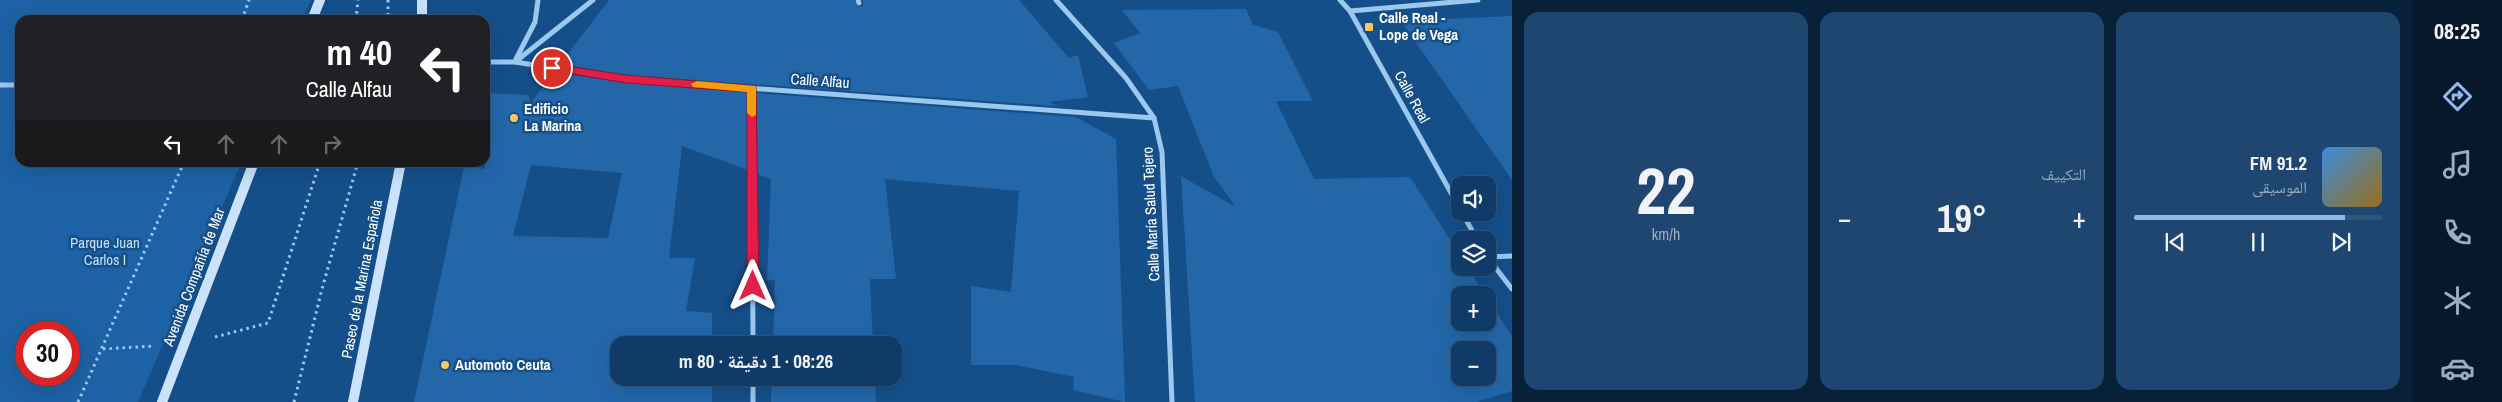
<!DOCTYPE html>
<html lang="ar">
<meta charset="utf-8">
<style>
body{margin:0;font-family:"Archivo Narrow","Noto Naskh Arabic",sans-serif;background:#1e4671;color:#f1f3f6;direction:rtl;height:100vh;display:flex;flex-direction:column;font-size:19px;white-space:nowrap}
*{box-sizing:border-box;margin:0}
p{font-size:16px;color:#9cadc0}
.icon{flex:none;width:28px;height:28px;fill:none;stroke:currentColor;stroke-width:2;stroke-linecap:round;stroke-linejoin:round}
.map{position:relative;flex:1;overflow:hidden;direction:ltr}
.panel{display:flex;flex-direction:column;gap:12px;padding:12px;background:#092039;width:900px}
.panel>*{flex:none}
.banner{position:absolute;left:15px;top:15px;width:475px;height:152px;border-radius:15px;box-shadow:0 5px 20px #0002,0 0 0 1px #30557c;direction:rtl;background:#202124;color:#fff;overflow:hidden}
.tools{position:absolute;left:1451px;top:176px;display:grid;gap:10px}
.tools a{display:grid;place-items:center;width:45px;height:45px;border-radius:10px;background:#103b68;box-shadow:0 5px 20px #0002,0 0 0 1px #30557c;font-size:25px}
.speed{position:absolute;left:15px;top:321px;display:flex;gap:10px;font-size:25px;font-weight:700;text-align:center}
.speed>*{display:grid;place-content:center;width:65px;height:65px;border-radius:50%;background:#103b68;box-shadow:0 5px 20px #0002,0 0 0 1px #30557c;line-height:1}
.speed .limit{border:8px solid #d22;background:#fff;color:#111}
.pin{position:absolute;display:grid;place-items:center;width:42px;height:42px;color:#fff;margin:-21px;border:2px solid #fff;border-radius:50%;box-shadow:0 1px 5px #0007}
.me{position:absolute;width:55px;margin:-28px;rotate:0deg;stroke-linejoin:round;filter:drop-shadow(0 0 4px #0008)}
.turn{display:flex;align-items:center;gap:18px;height:105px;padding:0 15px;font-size:22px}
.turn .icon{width:65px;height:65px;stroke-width:2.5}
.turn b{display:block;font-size:35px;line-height:42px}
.lanes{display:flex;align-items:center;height:48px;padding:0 15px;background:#0003;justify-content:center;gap:25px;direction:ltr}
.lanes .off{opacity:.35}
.big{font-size:38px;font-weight:700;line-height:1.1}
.panel .widget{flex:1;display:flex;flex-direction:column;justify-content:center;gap:8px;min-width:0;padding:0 18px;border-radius:15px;background:#1e4671}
.panel .dial{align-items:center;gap:0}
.dial b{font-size:65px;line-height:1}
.song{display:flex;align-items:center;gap:15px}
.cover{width:60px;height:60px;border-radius:8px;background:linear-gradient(135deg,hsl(210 70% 55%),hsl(40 70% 35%))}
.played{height:5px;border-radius:2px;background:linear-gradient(90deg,#90b9f0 85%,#30557c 85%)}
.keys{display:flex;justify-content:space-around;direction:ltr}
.heat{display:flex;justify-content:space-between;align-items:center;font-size:28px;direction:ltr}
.panel .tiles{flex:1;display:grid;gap:12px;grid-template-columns:repeat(3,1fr)}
.trip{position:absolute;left:610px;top:336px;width:292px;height:50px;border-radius:15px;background:#103b68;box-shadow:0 5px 20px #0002,0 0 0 1px #30557c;font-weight:700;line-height:50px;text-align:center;direction:rtl}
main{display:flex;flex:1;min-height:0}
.menu{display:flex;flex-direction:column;width:90px;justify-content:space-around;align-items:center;background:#06182a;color:#9cadc0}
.menu .icon{width:35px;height:35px}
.menu .selected{color:#90b9f0}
.menu b{font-size:22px;color:#f1f3f6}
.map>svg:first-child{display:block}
.green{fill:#1d62a4;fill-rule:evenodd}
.building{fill:#2367a9;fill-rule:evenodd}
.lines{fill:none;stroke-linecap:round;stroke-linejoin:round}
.path{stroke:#9cc7ef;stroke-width:3;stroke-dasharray:2.5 4;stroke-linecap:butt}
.street{stroke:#9cc7ef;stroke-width:5}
.secondary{stroke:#cae2fb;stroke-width:10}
.route{fill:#e11d48;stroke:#92132f}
.slow{fill:#f59e0b}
.poi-dot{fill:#ffc65b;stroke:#154f8a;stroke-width:2}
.labels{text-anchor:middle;stroke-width:5;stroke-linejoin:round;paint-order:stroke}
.poi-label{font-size:15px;font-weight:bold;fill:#fff;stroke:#154f8a;text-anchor:start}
.street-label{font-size:15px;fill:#fff;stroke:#154f8a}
.park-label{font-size:15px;fill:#c3e0fb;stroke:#154f8a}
</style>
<main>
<nav class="menu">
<b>08:25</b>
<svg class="icon selected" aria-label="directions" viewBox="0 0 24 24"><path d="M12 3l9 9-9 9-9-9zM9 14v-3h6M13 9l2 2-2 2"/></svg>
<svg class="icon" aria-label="music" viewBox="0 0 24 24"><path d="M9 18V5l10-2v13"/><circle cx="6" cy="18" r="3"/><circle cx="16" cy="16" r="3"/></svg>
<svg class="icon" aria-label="phone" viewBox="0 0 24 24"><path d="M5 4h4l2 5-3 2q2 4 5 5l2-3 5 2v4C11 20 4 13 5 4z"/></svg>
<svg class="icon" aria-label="climate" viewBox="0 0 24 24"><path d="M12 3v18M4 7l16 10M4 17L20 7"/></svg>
<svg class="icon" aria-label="car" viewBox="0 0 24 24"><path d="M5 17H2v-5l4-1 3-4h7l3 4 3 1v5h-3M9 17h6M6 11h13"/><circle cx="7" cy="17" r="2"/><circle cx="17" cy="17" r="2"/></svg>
</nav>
<section class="panel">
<div class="tiles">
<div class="widget">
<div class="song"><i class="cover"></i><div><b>91.2 FM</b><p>الموسيقى</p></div></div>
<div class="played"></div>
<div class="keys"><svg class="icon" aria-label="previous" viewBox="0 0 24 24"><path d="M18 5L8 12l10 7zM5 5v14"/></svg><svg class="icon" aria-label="pause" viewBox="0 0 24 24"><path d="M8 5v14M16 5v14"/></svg><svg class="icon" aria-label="next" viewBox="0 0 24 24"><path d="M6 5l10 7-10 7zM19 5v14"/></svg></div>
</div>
<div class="widget"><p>التكييف</p>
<div class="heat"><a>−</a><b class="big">19°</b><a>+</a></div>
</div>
<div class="widget dial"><b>22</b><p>km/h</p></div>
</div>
</section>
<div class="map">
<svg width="1512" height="402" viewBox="0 0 1512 402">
<rect width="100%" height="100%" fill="#154f8a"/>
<path class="green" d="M0 0H311L302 20H20V162L241 163 138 402H0ZM26 332H69V375H26Z"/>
<g class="building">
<path d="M609 0H854L859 7 863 6V0H1019L1069 58 1078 55 1088 97 1049 102 1058 106 626 75 560 64Z"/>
<path d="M1246 9 1253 25 1278 32 1313 101H1276L1314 179 1410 177 1460 255V268H1468L1485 295H1460V322H1488V298L1512 337V391L1476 402H1195L1181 176 1236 207 1214 177 1178 86 1149 90 1114 43 1140 33 1122 10ZM1460 350H1488V378H1460Z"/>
<path d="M1512 16V180L1401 21Z"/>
<path d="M554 72 626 83 748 92V170L682 146 669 258H695L686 311 712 313V345H619V378H712V402H414L464 167 485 169V93L529 95 530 104ZM531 165 622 173 608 238 513 236Z"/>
<path d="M756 93 1076 117 1116 139 1125 402 1073 390 1074 377 1016 365H971V286L1011 292 1019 191 885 179 896 279H870L873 345H773L775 280H767L771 179 757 174Z"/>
<path d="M772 378H875L876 402H771Z"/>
</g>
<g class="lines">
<g class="path">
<path d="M388 0V20"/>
<path d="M242 20 249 0"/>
<path d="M356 20 358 0"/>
<path d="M215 337 268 323 320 162"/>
<path d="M103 349 155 346"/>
<path d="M78 402 184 162"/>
<path d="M294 402 322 289 358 162"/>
</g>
<g class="street">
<path d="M858 0 859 3"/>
<path d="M1056 0 1126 78 1154 118 1162 152 1172 402"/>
<path d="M1340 0 1350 11 1460 209"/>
<path d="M1350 11 1478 0"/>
<path d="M516 59 535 22 538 0"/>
<path d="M485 62H515L626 79 1154 118"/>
<path d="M515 62 593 0"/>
<path d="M0 85H20"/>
<path d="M752 89 753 345"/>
<path d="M1462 212 1477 240"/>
<path d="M1488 257 1512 256"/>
<path d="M1488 258 1512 289"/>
<path d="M753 378V402"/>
</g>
<g class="secondary">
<path d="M422 0V20"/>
<path d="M312 20 320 0"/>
<path d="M162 402 254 162"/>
<path d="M353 402 401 162"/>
</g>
</g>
<path class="route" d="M552 64 626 75 756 86 759 286 757 290 753 291 747 286V92L626 83 549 70V65Z"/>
<path class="slow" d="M697 81 756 86V115L752 117 747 113V92L693 87 691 84Z"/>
<g class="poi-dot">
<rect x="1364" y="22" width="10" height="10" rx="2.5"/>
<circle cx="514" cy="118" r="5"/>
<circle cx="445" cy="365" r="5"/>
</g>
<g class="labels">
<g class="poi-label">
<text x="1379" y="23">Calle Real -<tspan x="1379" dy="17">Lope de Vega</tspan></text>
<text x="524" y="114">Edificio<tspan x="524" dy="17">La Marina</tspan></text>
<text x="455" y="370">Automoto Ceuta</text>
</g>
<g class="street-label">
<text transform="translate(820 81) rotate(4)" y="5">Calle Alfau</text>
<text transform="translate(1412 97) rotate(61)" y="5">Calle Real</text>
<text transform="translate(1151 214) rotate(-93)" y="5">Calle María Salud Tejero</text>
<text transform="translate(194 277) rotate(-69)" y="5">Avenida Compañía de Mar</text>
<text transform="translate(362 279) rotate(-79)" y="5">Paseo de la Marina Española</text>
</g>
<g class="park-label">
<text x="105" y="248">Parque Juan<tspan x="105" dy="17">Carlos I</tspan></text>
</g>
</g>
</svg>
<div class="tools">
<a><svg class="icon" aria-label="sound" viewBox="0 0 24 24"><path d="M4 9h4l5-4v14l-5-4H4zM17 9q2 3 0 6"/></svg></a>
<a><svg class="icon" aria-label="layers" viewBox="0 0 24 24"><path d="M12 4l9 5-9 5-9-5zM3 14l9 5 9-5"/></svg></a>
<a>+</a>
<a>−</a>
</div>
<div class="speed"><div class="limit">30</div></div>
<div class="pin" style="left:552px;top:68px;background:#d93025"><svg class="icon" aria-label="arrive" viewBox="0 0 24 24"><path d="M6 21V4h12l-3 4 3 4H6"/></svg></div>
<svg class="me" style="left:753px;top:286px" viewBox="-20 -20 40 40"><path d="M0-17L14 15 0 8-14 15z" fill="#e11d48" stroke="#fff" stroke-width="4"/></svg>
<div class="trip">08:26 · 1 دقيقة · 80 m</div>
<div class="banner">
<div class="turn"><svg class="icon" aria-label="left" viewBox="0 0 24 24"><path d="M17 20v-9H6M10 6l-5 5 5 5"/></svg><div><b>40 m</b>Calle Alfau</div></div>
<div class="lanes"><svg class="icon" aria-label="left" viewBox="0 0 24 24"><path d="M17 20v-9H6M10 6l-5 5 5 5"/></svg><svg class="icon off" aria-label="ahead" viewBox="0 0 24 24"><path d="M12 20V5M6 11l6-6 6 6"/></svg><svg class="icon off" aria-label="ahead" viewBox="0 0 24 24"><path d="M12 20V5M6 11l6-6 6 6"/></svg><svg class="icon off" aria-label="right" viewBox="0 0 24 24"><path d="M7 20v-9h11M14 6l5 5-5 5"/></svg></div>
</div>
</div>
</main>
